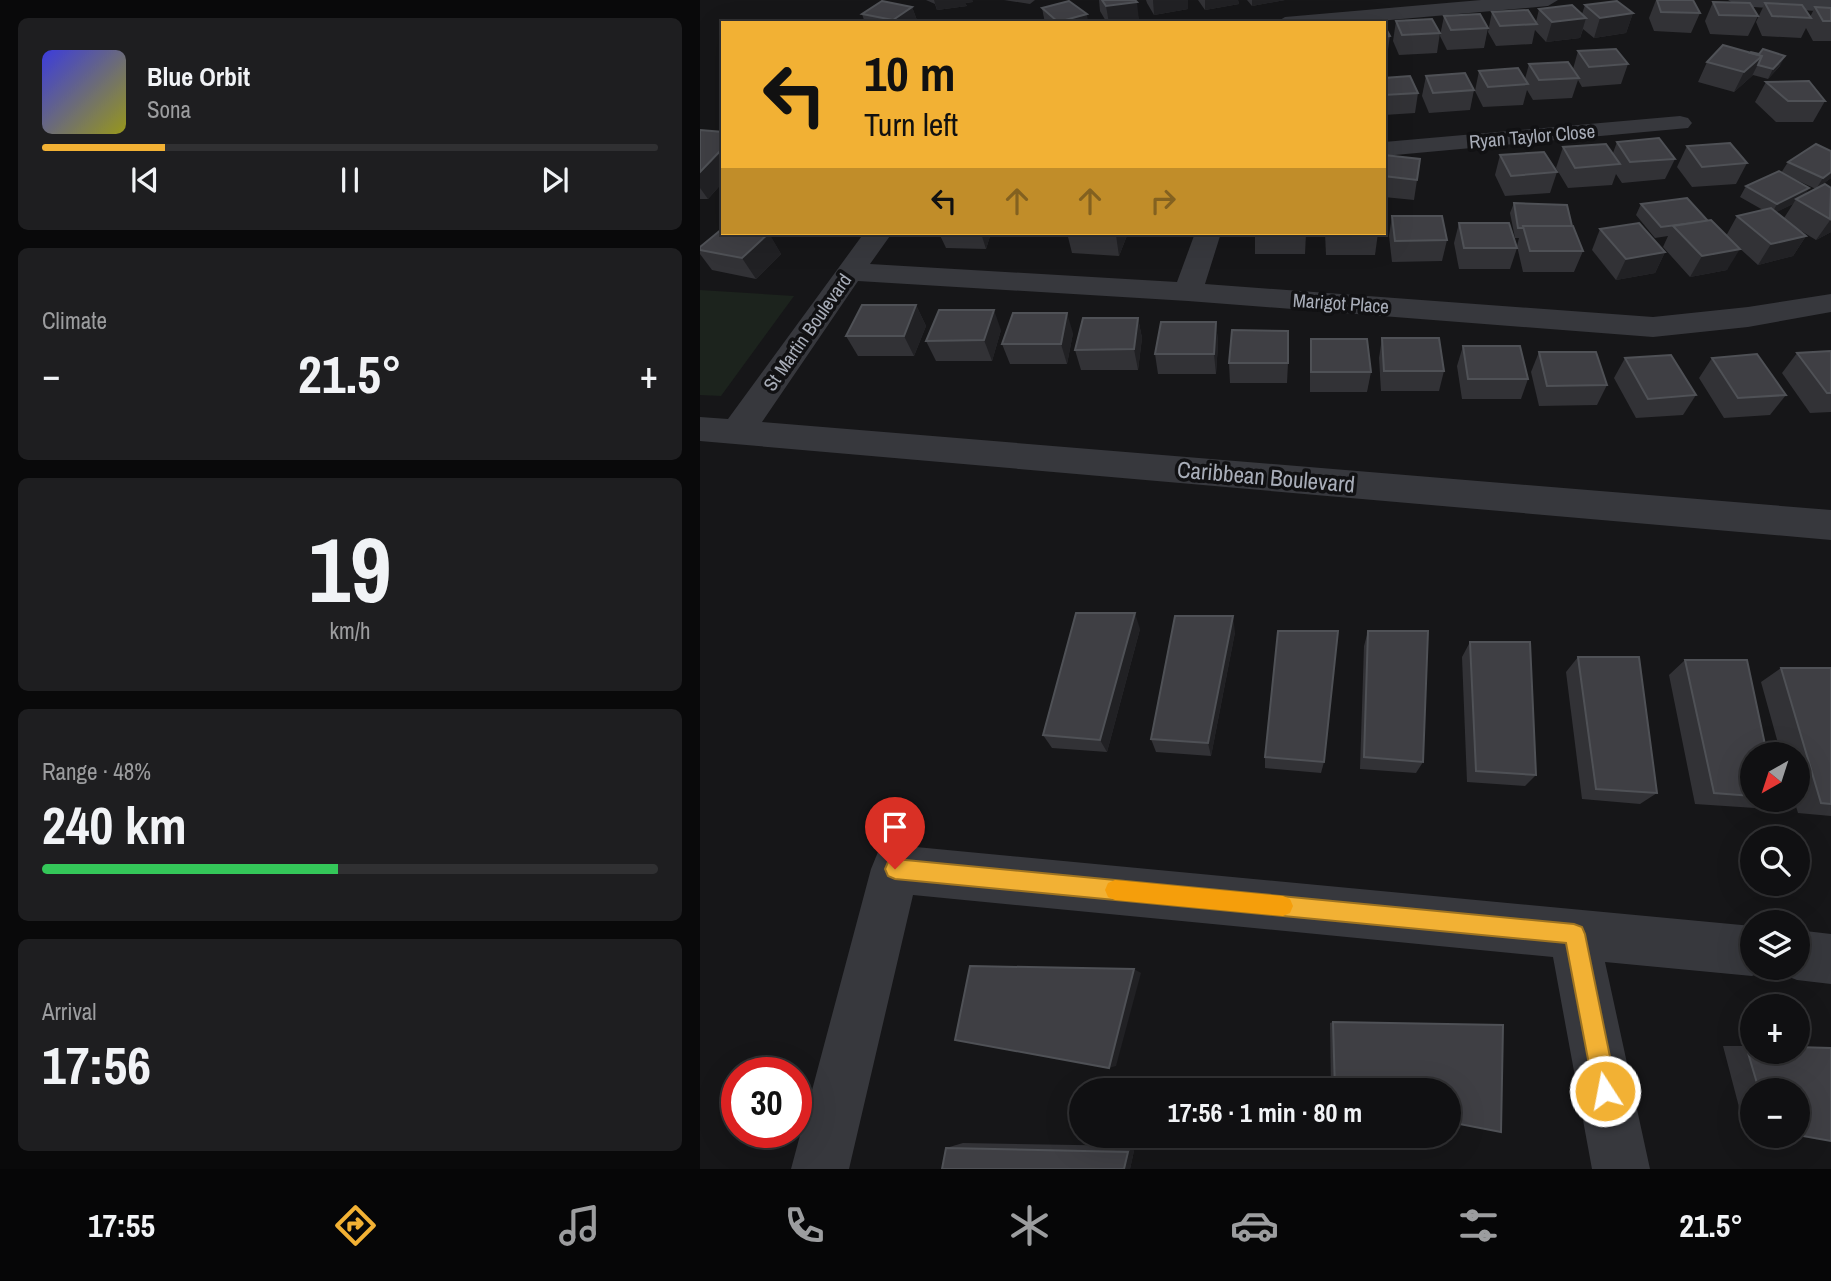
<!DOCTYPE html>
<meta charset="utf-8">
<style>
body{margin:0;font-family:"Archivo Narrow",sans-serif;background:#1e1e20;color:#f1f3f6;height:100vh;display:flex;flex-direction:column;font-size:26px;white-space:nowrap}
*{box-sizing:border-box;margin:0}
p{font-size:23px;color:#9c9d9f}
.icon{flex:none;width:38px;height:38px;fill:none;stroke:currentColor;stroke-width:2;stroke-linecap:round;stroke-linejoin:round}
.map{position:relative;flex:1;overflow:hidden}
.side{display:flex;flex-direction:column;gap:18px;padding:18px;background:#09090a;width:700px}
.side>*{flex:none}
.guide{position:absolute;left:21px;top:21px;width:665px;height:214px;border-radius:0px;box-shadow:0 7px 28px #0002,0 0 0 2px #303032;background:#f2b134;color:#111;overflow:hidden}
.needle{width:46px;rotate:219deg}
.buttons{position:absolute;left:1040px;top:742px;display:grid;gap:14px}
.buttons a{display:grid;place-items:center;width:70px;height:70px;border-radius:50%;background:#101012;box-shadow:0 7px 28px #0002,0 0 0 2px #303032;font-size:35px}
.speed{position:absolute;left:21px;top:1057px;display:flex;gap:14px;font-size:35px;font-weight:700;text-align:center}
.speed>*{display:grid;place-content:center;width:91px;height:91px;border-radius:50%;background:#101012;box-shadow:0 7px 28px #0002,0 0 0 2px #303032;line-height:1}
.speed .limit{border:10px solid #d22;background:#fff;color:#111}
.pin{position:absolute;display:grid;place-items:center;width:60px;height:60px;color:#fff;margin:-72px -30px;border-radius:50% 50% 50% 0;rotate:-45deg;box-shadow:0 0 7px #0007}
.pin .icon{rotate:45deg}
.me{position:absolute;width:77px;margin:-38px;rotate:349deg;stroke-linejoin:round;filter:drop-shadow(0 0 5px #0008)}
.turn{display:flex;align-items:center;gap:24px;height:147px;padding:0 28px;font-size:32px}
.turn .icon{width:91px;height:91px;stroke-width:2.5}
.turn b{display:block;font-size:49px;line-height:60px}
.lanes{display:flex;align-items:center;height:66px;padding:0 28px;background:#0003;justify-content:center;gap:35px;direction:ltr}
.lanes .off{opacity:.35}
.big{font-size:52px;font-weight:700;line-height:1.1}
.side .tile{flex:1;display:flex;flex-direction:column;justify-content:center;gap:10px;min-width:0;padding:0 24px;border-radius:10px;background:#1e1e20}
.side .dial{align-items:center;gap:0}
.dial b{font-size:91px;line-height:1}
.song{display:flex;align-items:center;gap:21px}
.cover{width:84px;height:84px;border-radius:10px;background:linear-gradient(135deg,hsl(240 70% 55%),hsl(60 70% 35%))}
.played{height:7px;border-radius:4px;background:linear-gradient(90deg,#f2b134 20%,#303032 20%)}
.keys{display:flex;justify-content:space-around;direction:ltr}
.heat{display:flex;justify-content:space-between;align-items:center;font-size:38px;direction:ltr}
.charge{height:10px;border-radius:5px;background:linear-gradient(90deg,#34c759 48%,#303032 0)}
.trip{position:absolute;left:369px;top:1078px;width:392px;height:70px;border-radius:35px;background:#101012;box-shadow:0 7px 28px #0002,0 0 0 2px #303032;font-weight:700;line-height:70px;text-align:center}
.menu{display:flex;height:112px;justify-content:space-around;align-items:center;background:#060607;color:#9c9d9f}
.menu .icon{width:49px;height:49px}
.menu .active{color:#f2b134}
.menu b{font-size:32px;color:#f1f3f6}
main{display:flex;flex:1;min-height:0}
.map>svg:first-child{display:block}
.green{fill:#1c231d}
.lines{fill:none;stroke-linecap:round;stroke-linejoin:round}
.street{fill:#37383d;fill-rule:evenodd}
.wall{fill:#323236;fill-rule:evenodd}
.shaded-wall{fill:#212124}
.building{fill:#3f3f44;stroke:#4f5156;stroke-width:2}
.route{fill:#f2b134;stroke:#9d7322;stroke-width:2}
.slow{fill:#f59e0b}
.labels{text-anchor:middle;stroke-width:7;stroke-linejoin:round;paint-order:stroke}
.far-street-label{font-size:19px;fill:#a8adb8;stroke:#111113}
.street-label{font-size:23px;fill:#a8adb8;stroke:#111113}
</style>
<main>
<section class="side">
<div class="tile">
<div class="song"><i class="cover"></i><div><b>Blue Orbit</b><p>Sona</p></div></div>
<div class="played"></div>
<div class="keys"><svg class="icon" aria-label="previous" viewBox="0 0 24 24"><path d="M18 5L8 12l10 7zM5 5v14"/></svg><svg class="icon" aria-label="pause" viewBox="0 0 24 24"><path d="M8 5v14M16 5v14"/></svg><svg class="icon" aria-label="next" viewBox="0 0 24 24"><path d="M6 5l10 7-10 7zM19 5v14"/></svg></div>
</div>
<div class="tile"><p>Climate</p>
<div class="heat"><a>−</a><b class="big">21.5°</b><a>+</a></div>
</div>
<div class="tile dial"><b>19</b><p>km/h</p></div>
<div class="tile"><p>Range · 48%</p><b class="big">240 km</b><div class="charge"></div></div>
<div class="tile"><p>Arrival</p><b class="big">17:56</b></div>
</section>
<div class="map">
<svg width="1131" height="1169" viewBox="0 0 1131 1169">
<rect width="100%" height="100%" fill="#161618"/>
<path class="green" d="M0 290 94 296 21 396 0 395Z"/>
<g class="lines">
<g class="street">
<path d="M781 0H858L848 6 656 23H575L585 17Z"/>
<path d="M1028 0H1131V12L1038 6Z"/>
<path d="M980 116 988 118 992 123 988 128 684 156V142Z"/>
<path d="M164 233H192L170 264 477 282 495 233H521L505 284 953 317 1048 307 1131 294V312L1048 327 953 337 488 301 158 281 62 422 1131 510V540L0 441V417L28 419Z"/>
<path d="M195 845 1052 926V968H1070L1052 976 905 962 950 1169H892L853 957 213 895 149 1169H91L171 869 178 852Z"/>
<path d="M1097 930 1131 934V984L1097 980 1079 973 1077 968H1097Z"/>
</g>
</g>
<g class="wall">
<path d="M226 0H272L273 2 265 3 267 6 237 10 235 4Z"/>
<path d="M304 0H335L330 4Z"/>
<path d="M399 0H435L439 21 428 23H407L400 11Z"/>
<path d="M446 0H488V9L454 15 447 3Z"/>
<path d="M498 0H538L539 4 505 10Z"/>
<path d="M547 0H585L552 6Z"/>
<path d="M956 0H993L1000 13 991 33 954 31 949 18Z"/>
<path d="M1013 2 1058 16 1048 36 1010 34 1005 21Z"/>
<path d="M1065 3 1110 17 1115 7 1131 8V41H1113L1106 28 1101 38 1062 36 1056 22Z"/>
<path d="M885 5 933 13 926 33 894 38 883 29 880 38 846 42 835 30 832 44 796 46 788 32 792 12 836 22 839 9 882 14Z"/>
<path d="M212 7 218 23H165L162 14Z"/>
<path d="M342 8 388 23H345Z"/>
<path d="M744 16 788 28 784 48 747 50 740 36Z"/>
<path d="M696 21 740 33 737 53 699 55 693 41Z"/>
<path d="M684 25 690 36 687 56H684Z"/>
<path d="M878 51 928 64 921 84 882 87 878 80 872 98 833 100 827 90 823 105 783 107 775 91 779 71 825 79 829 64 873 69Z"/>
<path d="M1007 62 1080 66 1068 79 1053 75 1034 92 998 82Z"/>
<path d="M726 76 774 90 770 110 729 113 722 96Z"/>
<path d="M684 78 718 93 715 113 684 115Z"/>
<path d="M1066 82 1125 101 1113 122H1076L1055 102Z"/>
<path d="M0 130 23 132V182L8 199H0Z"/>
<path d="M917 142 975 159 965 179 922 183 916 174 912 185 868 188 856 168 863 147 913 153Z"/>
<path d="M987 146 1047 163 1036 184 992 187 977 167Z"/>
<path d="M1131 151V178L1116 189 1081 173 1088 162Z"/>
<path d="M684 155 717 180 714 200 684 197Z"/>
<path d="M800 155 857 172 850 193 805 196 795 175Z"/>
<path d="M1046 186 1106 194 1131 188V232L1116 240 1098 229 1106 236 1093 256 1058 265 1036 245 1027 270 990 277 963 247 968 236 955 238 936 215 941 204 1008 221 1026 236 1037 216 1063 210 1040 197ZM1093 204 1084 218 1076 212Z"/>
<path d="M814 203 872 226 883 251 874 272H823L817 246 819 238H815L810 213Z"/>
<path d="M692 216 747 240 742 261 692 262 689 236Z"/>
<path d="M759 223 817 248 810 269H759L754 243Z"/>
<path d="M900 229 965 252 955 273 916 280 892 250Z"/>
<path d="M23 233H91L89 236 69 234 81 254 56 279 12 270 0 254V247Z"/>
<path d="M239 233H291L286 249 246 248Z"/>
<path d="M367 233H428L419 256 372 253Z"/>
<path d="M555 233H606L605 254H555Z"/>
<path d="M625 233H678L675 255H626Z"/>
<path d="M216 305 226 326 214 356H158L146 336Z"/>
<path d="M438 318 442 338 438 370H381L375 350Z"/>
<path d="M516 322 518 343 516 374H458L455 354Z"/>
<path d="M301 330 292 361H236L226 341Z"/>
<path d="M373 333 367 364H310L302 344Z"/>
<path d="M682 338 744 371 739 391H681L679 358Z"/>
<path d="M611 339 671 372 667 392H610V359Z"/>
<path d="M763 346 828 379 821 399H762L757 366Z"/>
<path d="M1131 351V412L1110 413 1082 373 1097 353Z"/>
<path d="M839 352 907 385 897 405 839 406 831 372Z"/>
<path d="M925 358 996 395 983 415 936 418 914 378Z"/>
<path d="M1012 358 1086 395 1070 415 1024 418 999 378Z"/>
<path d="M529 363H588L587 383H530Z"/>
<path d="M440 629 407 752 352 748 343 735Z"/>
<path d="M668 631 723 762 716 773 660 769 664 646Z"/>
<path d="M535 632 511 756 456 752 451 739Z"/>
<path d="M770 642 836 775 825 786 767 782 762 657Z"/>
<path d="M878 657 957 793 940 804 882 799 866 672Z"/>
<path d="M985 660 1052 754V800H1072L1055 808 995 804 969 675Z"/>
<path d="M1081 668H1131V816L1098 813 1094 800H1097V754H1081L1061 682Z"/>
<path d="M565 757 624 762 621 773 565 768Z"/>
<path d="M633 1022 749 1090H631L630 1023Z"/>
<path d="M1023 1046H1052L1097 1090H1052V1127L1044 1126Z"/>
<path d="M263 1143 435 1146 430 1169H242L246 1148Z"/>
</g>
<g class="shaded-wall">
<path d="M234 0H272L273 2 265 3 267 6 237 10Z"/>
<path d="M453 0H488V9L454 15Z"/>
<path d="M505 0H538L539 4 505 10Z"/>
<path d="M552 0H585L552 6Z"/>
<path d="M437 2 439 21 428 23H409L406 6Z"/>
<path d="M212 7 218 23H195L193 20Z"/>
<path d="M933 13 926 33 894 38 900 18Z"/>
<path d="M387 14 388 23H358V22Z"/>
<path d="M886 18 880 38 846 42 852 22Z"/>
<path d="M1062 56 1052 76 1034 92 1044 72Z"/>
<path d="M1085 56 1080 66 1068 79 1073 69Z"/>
<path d="M23 148V182L8 199 0 188V172Z"/>
<path d="M1131 172V178L1116 189 1123 178Z"/>
<path d="M1109 188 1103 199H1096L1093 204 1071 215 1077 204Z"/>
<path d="M1131 219V232L1116 240Z"/>
<path d="M69 233 81 254 56 279 42 258Z"/>
<path d="M281 233H291L286 249Z"/>
<path d="M416 233H428L419 256 416 235Z"/>
<path d="M1106 236 1093 256 1058 265 1071 244Z"/>
<path d="M1040 249 1027 270 990 277 1002 256Z"/>
<path d="M965 252 955 273 916 280 926 259Z"/>
<path d="M216 305 226 326 214 356 204 336Z"/>
<path d="M294 310 301 330 292 361 284 340Z"/>
<path d="M367 313 373 333 367 364 361 344Z"/>
<path d="M438 318 442 338 438 370 434 349Z"/>
<path d="M516 322 518 343 516 374 514 354Z"/>
<path d="M435 613 440 629 407 752 400 740Z"/>
<path d="M533 616 535 632 511 756 508 743Z"/>
<path d="M434 969 441 973 416 1066 409 1068Z"/>
<path d="M435 1146 430 1169H424L428 1152Z"/>
</g>
<g class="building">
<path d="M402 0H435L437 2 406 6Z"/>
<path d="M957 0H993L1000 13 961 12Z"/>
<path d="M182 1 212 7 193 20 162 14Z"/>
<path d="M369 1 387 14 358 22 342 8Z"/>
<path d="M917 1 933 13 900 18 885 5Z"/>
<path d="M1013 2 1050 3 1058 16 1019 15Z"/>
<path d="M1065 3 1102 5 1111 18 1072 16Z"/>
<path d="M872 5 886 18 852 22 839 9Z"/>
<path d="M1115 7 1131 8V21H1123Z"/>
<path d="M828 10 837 24 800 26 792 12Z"/>
<path d="M780 14 788 28 751 30 744 16Z"/>
<path d="M732 19 740 33 702 35 696 21Z"/>
<path d="M684 25 690 36 684 37Z"/>
<path d="M1023 45 1062 56 1044 72 1007 62Z"/>
<path d="M916 49 928 64 889 67 878 51Z"/>
<path d="M1063 49 1085 56 1073 69 1058 65 1062 56 1050 53 1051 52 1059 54Z"/>
<path d="M868 62 879 78 839 80 829 64Z"/>
<path d="M818 68 828 84 788 87 779 71Z"/>
<path d="M765 73 774 90 733 93 726 76Z"/>
<path d="M710 76 718 93 684 95V78Z"/>
<path d="M1109 81 1125 101H1088L1066 82Z"/>
<path d="M0 130 23 132V148L0 172Z"/>
<path d="M959 138 975 159 930 162 917 142Z"/>
<path d="M1030 143 1047 163 1002 167 987 146Z"/>
<path d="M906 144 920 164 875 168 863 147Z"/>
<path d="M1116 144 1131 151V172L1123 178 1088 162Z"/>
<path d="M844 152 857 172 811 176 800 155Z"/>
<path d="M684 155 720 159 717 180 684 176Z"/>
<path d="M1079 171 1109 188 1077 204 1046 186Z"/>
<path d="M1125 184 1131 188 1130 219 1096 199Z"/>
<path d="M987 198 1008 221 961 227 941 204Z"/>
<path d="M814 203 867 205 872 226H823V228H818Z"/>
<path d="M1071 208 1106 236 1071 244 1037 216Z"/>
<path d="M692 216H742L747 240 695 241Z"/>
<path d="M1011 220 1040 249 1002 256 973 226Z"/>
<path d="M759 223H809L817 248H764Z"/>
<path d="M939 223 965 252 926 259 900 229Z"/>
<path d="M823 226H873L883 251H830Z"/>
<path d="M23 228V233H69L42 258 0 250V247Z"/>
<path d="M381 233H416V235Z"/>
<rect x="627" y="233" width="51" height="2"/>
<path d="M162 305H216L204 336H146Z"/>
<path d="M239 310H294L284 340 226 341Z"/>
<path d="M313 313H367L361 344H302Z"/>
<path d="M383 318H438L434 349 375 350Z"/>
<path d="M461 322H516L514 354H455Z"/>
<path d="M532 330 588 331V363H529Z"/>
<path d="M682 338H739L744 371H684Z"/>
<path d="M611 339H667L671 372H611Z"/>
<path d="M763 346H820L828 379H768Z"/>
<path d="M1131 351V393H1127L1097 353Z"/>
<path d="M839 352H896L907 385 847 386Z"/>
<path d="M1057 354 1086 395 1038 398 1012 358Z"/>
<path d="M971 355 996 395 948 399 925 358Z"/>
<path d="M376 613H435L400 740 343 735Z"/>
<path d="M475 616H533L508 743 451 739Z"/>
<path d="M578 631H638L624 762 565 757Z"/>
<path d="M668 631H728L723 762 664 757Z"/>
<path d="M770 642H830L836 775 776 771Z"/>
<path d="M878 657H939L957 793 896 789Z"/>
<path d="M985 660H1047L1067 754H1052V796L1014 793Z"/>
<path d="M1081 668H1131V804L1121 803Z"/>
<path d="M270 966 434 969 409 1068 255 1040Z"/>
<path d="M633 1022 803 1025 801 1132 749 1122V1090H635Z"/>
<path d="M1046 1046H1052V1052H1097V1047L1131 1048V1141L1097 1135V1090H1059Z"/>
<path d="M246 1148 428 1152 424 1169H242Z"/>
</g>
<path class="route" d="M195 859 874 924 882 927 885 934 917 1091 913 1099 905 1102 897 1099 894 1091 866 943 195 879 188 876 185 869 188 862Z"/>
<path class="slow" d="M415 880 583 896 590 899 593 906 590 913 583 916 415 900 408 897 405 890 408 883Z"/>
<g class="labels">
<g class="far-street-label">
<text transform="translate(832 136) rotate(-5)" y="7">Ryan Taylor Close</text>
<text transform="translate(641 303) rotate(4)" y="7">Marigot Place</text>
<text transform="translate(107 332) rotate(-55)" y="7">St Martin Boulevard</text>
</g>
<g class="street-label">
<text transform="translate(566 477) rotate(5)" y="8">Caribbean Boulevard</text>
</g>
</g>
</svg>
<div class="buttons">
<a><svg class="needle" viewBox="-14 -14 28 28"><path d="M0-13l5 13h-10z" fill="#e53935"/><path d="M0 13l5-13h-10z" fill="#9c9d9f"/></svg></a>
<a><svg class="icon" aria-label="search" viewBox="0 0 24 24"><circle cx="10" cy="10" r="6"/><path d="M15 15l6 6"/></svg></a>
<a><svg class="icon" aria-label="layers" viewBox="0 0 24 24"><path d="M12 4l9 5-9 5-9-5zM3 14l9 5 9-5"/></svg></a>
<a>+</a>
<a>−</a>
</div>
<div class="speed"><div class="limit">30</div></div>
<div class="pin" style="left:195px;top:869px;background:#d93025"><svg class="icon" aria-label="arrive" viewBox="0 0 24 24"><path d="M6 21V4h12l-3 4 3 4H6"/></svg></div>
<svg class="me" style="left:905px;top:1091px" viewBox="-20 -20 40 40"><circle r="17" fill="#f2b134" stroke="#fff" stroke-width="3"/><path d="M0-11L8 9 0 5-8 9z" fill="#fff"/></svg>
<div class="trip">17:56 · 1 min · 80 m</div>
<div class="guide">
<div class="turn"><svg class="icon" aria-label="left" viewBox="0 0 24 24"><path d="M17 20v-9H6M10 6l-5 5 5 5"/></svg><div><b>10 m</b>Turn left</div></div>
<div class="lanes"><svg class="icon" aria-label="left" viewBox="0 0 24 24"><path d="M17 20v-9H6M10 6l-5 5 5 5"/></svg><svg class="icon off" aria-label="ahead" viewBox="0 0 24 24"><path d="M12 20V5M6 11l6-6 6 6"/></svg><svg class="icon off" aria-label="ahead" viewBox="0 0 24 24"><path d="M12 20V5M6 11l6-6 6 6"/></svg><svg class="icon off" aria-label="right" viewBox="0 0 24 24"><path d="M7 20v-9h11M14 6l5 5-5 5"/></svg></div>
</div>
</div>
</main>
<nav class="menu">
<b>17:55</b>
<svg class="icon active" aria-label="directions" viewBox="0 0 24 24"><path d="M12 3l9 9-9 9-9-9zM9 14v-3h6M13 9l2 2-2 2"/></svg>
<svg class="icon" aria-label="music" viewBox="0 0 24 24"><path d="M9 18V5l10-2v13"/><circle cx="6" cy="18" r="3"/><circle cx="16" cy="16" r="3"/></svg>
<svg class="icon" aria-label="phone" viewBox="0 0 24 24"><path d="M5 4h4l2 5-3 2q2 4 5 5l2-3 5 2v4C11 20 4 13 5 4z"/></svg>
<svg class="icon" aria-label="climate" viewBox="0 0 24 24"><path d="M12 3v18M4 7l16 10M4 17L20 7"/></svg>
<svg class="icon" aria-label="car" viewBox="0 0 24 24"><path d="M5 17H2v-5l4-1 3-4h7l3 4 3 1v5h-3M9 17h6M6 11h13"/><circle cx="7" cy="17" r="2"/><circle cx="17" cy="17" r="2"/></svg>
<svg class="icon" aria-label="filters" viewBox="0 0 24 24"><path d="M4 7h16M4 17h16"/><circle cx="9" cy="7" r="2"/><circle cx="15" cy="17" r="2"/></svg>
<b>21.5°</b>
</nav>
